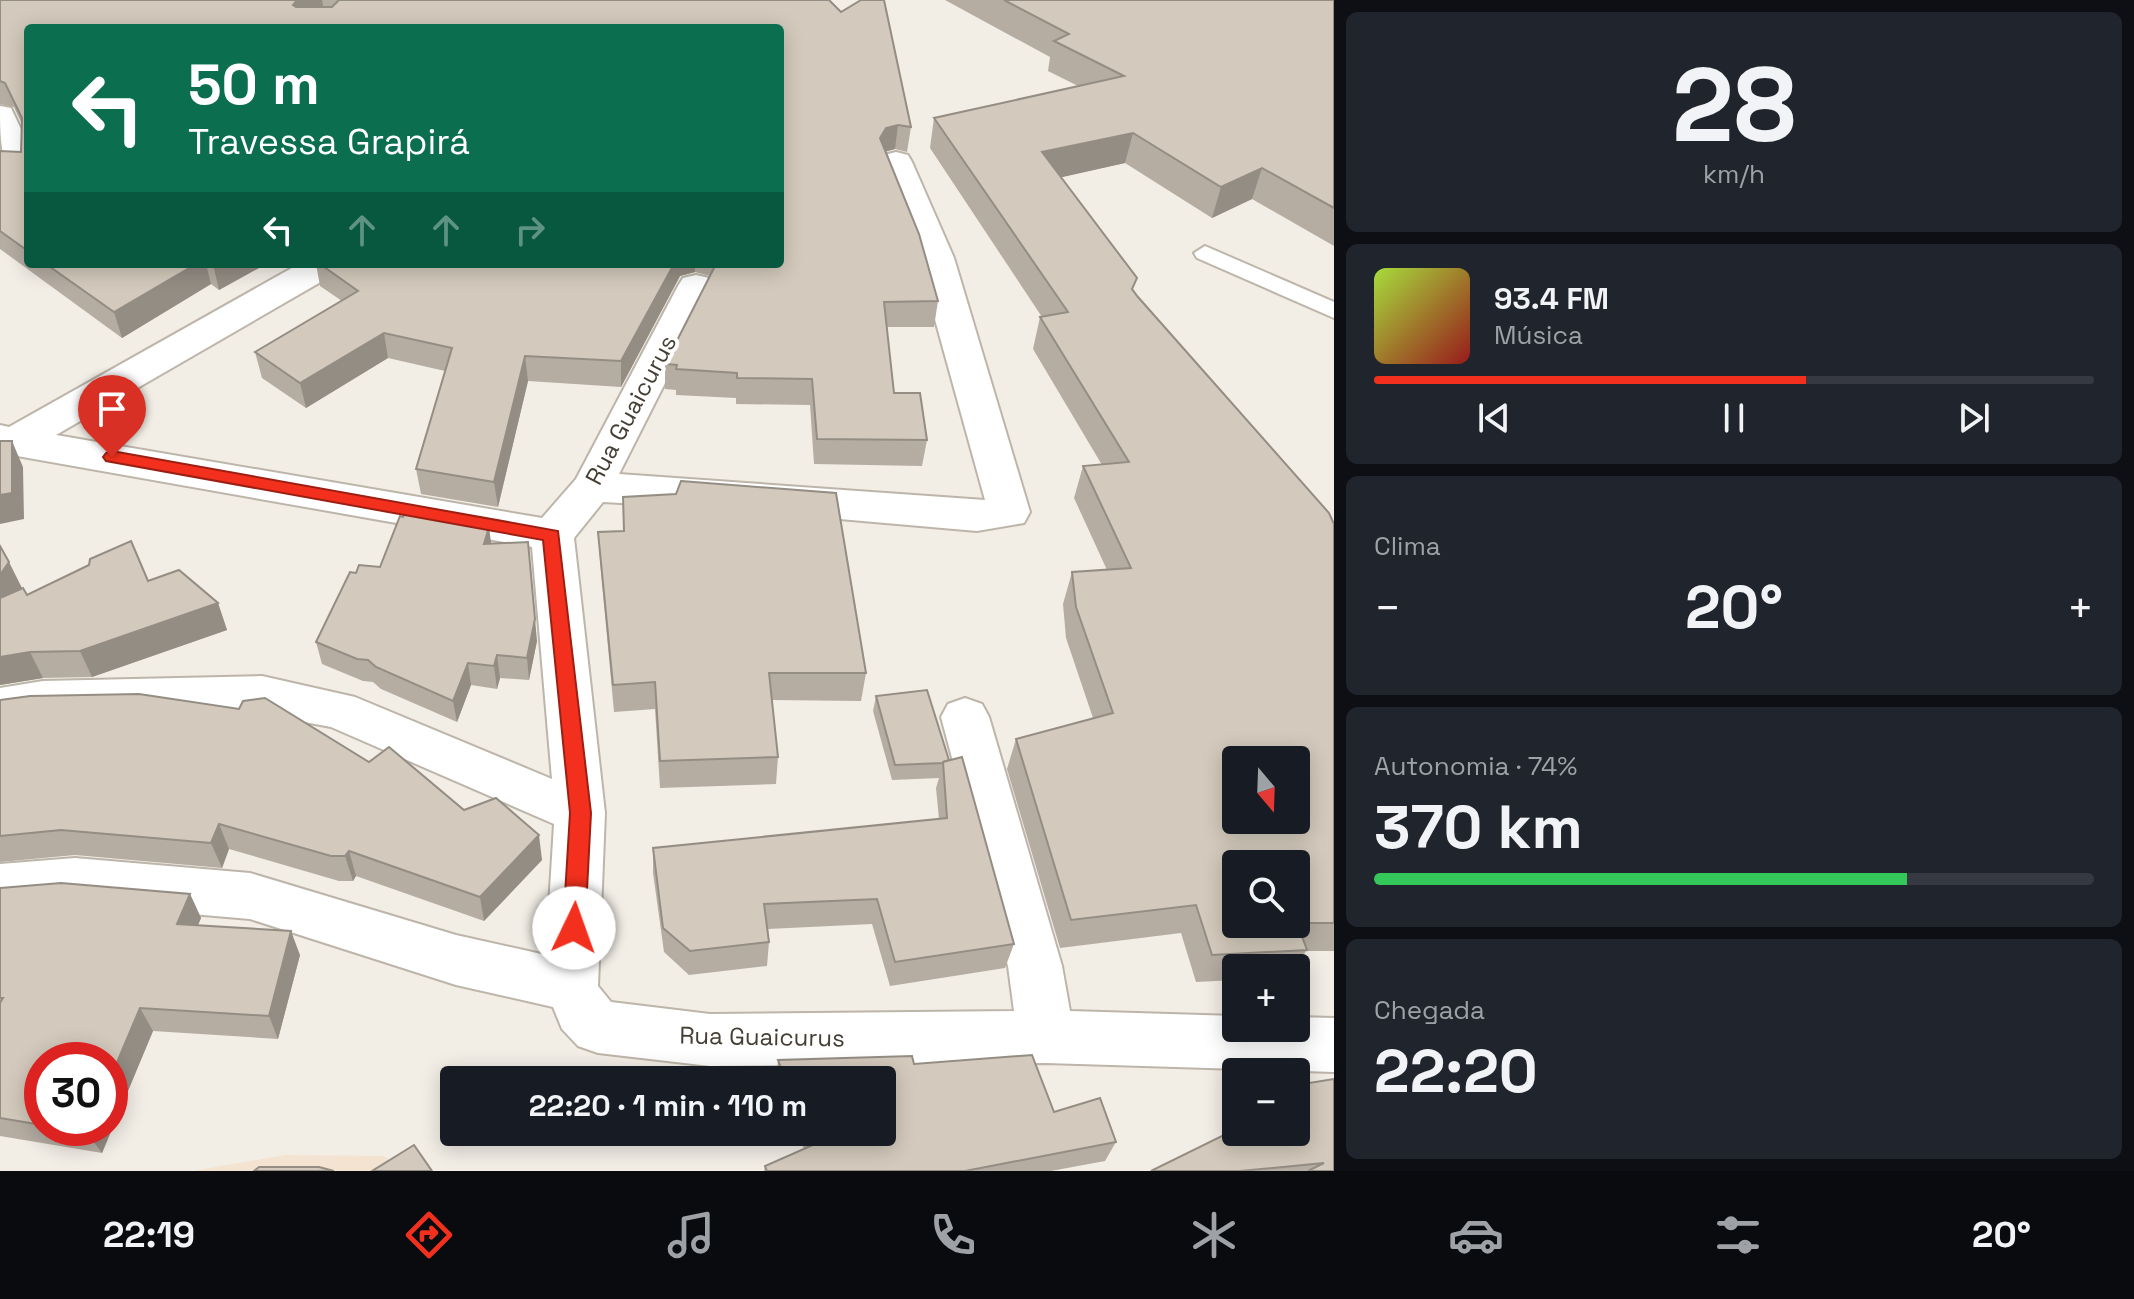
<!DOCTYPE html>
<html lang="pt">
<meta charset="utf-8">
<style>
body{margin:0;font-family:"Space Grotesk",sans-serif;background:#20242c;color:#f1f3f6;height:100vh;display:flex;flex-direction:column;font-size:30px;white-space:nowrap}
*{box-sizing:border-box;margin:0}
p{font-size:26px;color:#9ea1a6}
.icon{flex:none;width:44px;height:44px;fill:none;stroke:currentColor;stroke-width:2;stroke-linecap:round;stroke-linejoin:round}
.map{position:relative;flex:1;overflow:hidden}
.panel{display:flex;flex-direction:column;gap:12px;padding:12px;background:#0d0f14;width:800px}
.panel>*{flex:none}
.banner{position:absolute;left:24px;top:24px;width:760px;height:244px;border-radius:8px;box-shadow:0 4px 20px #0003;background:#0b6e4f;color:#fff;overflow:hidden}
.needle{width:52px;rotate:161deg}
.buttons{position:absolute;left:1222px;top:746px;display:grid;gap:16px}
.buttons a{display:grid;place-items:center;width:88px;height:88px;border-radius:8px;background:#171b24;box-shadow:0 4px 20px #0003;font-size:40px}
.speed{position:absolute;left:24px;top:1042px;display:flex;gap:16px;font-size:40px;font-weight:700;text-align:center}
.speed>*{display:grid;place-content:center;width:104px;height:104px;border-radius:50%;background:#171b24;box-shadow:0 4px 20px #0003;line-height:1}
.speed .limit{border:12px solid #d22;background:#fff;color:#111}
.pin{position:absolute;display:grid;place-items:center;width:68px;height:68px;color:#fff;margin:-82px -34px;border-radius:50% 50% 50% 0;rotate:-45deg;box-shadow:0 0 8px #0007}
.pin .icon{rotate:45deg}
.me{position:absolute;width:88px;margin:-44px;rotate:3deg;stroke-linejoin:round;filter:drop-shadow(0 0 6px #0008)}
.turn{display:flex;align-items:center;gap:28px;height:168px;padding:0 32px;font-size:36px}
.turn .icon{width:104px;height:104px;stroke-width:2.5}
.turn b{display:block;font-size:56px;line-height:68px}
.lanes{display:flex;align-items:center;height:76px;padding:0 32px;background:#0003;justify-content:center;gap:40px;direction:ltr}
.lanes .off{opacity:.35}
.big{font-size:60px;font-weight:700;line-height:1.1}
.panel .tile{flex:1;display:flex;flex-direction:column;justify-content:center;gap:12px;min-width:0;padding:0 28px;border-radius:12px;background:#20242c}
.panel .dial{align-items:center;gap:0}
.dial b{font-size:104px;line-height:1}
.song{display:flex;align-items:center;gap:24px}
.cover{width:96px;height:96px;border-radius:12px;background:linear-gradient(135deg,hsl(80 70% 55%),hsl(0 70% 35%))}
.played{height:8px;border-radius:4px;background:linear-gradient(90deg,#f2301d 60%,#363941 60%)}
.keys{display:flex;justify-content:space-around;direction:ltr}
.heat{display:flex;justify-content:space-between;align-items:center;font-size:44px;direction:ltr}
.charge{height:12px;border-radius:6px;background:linear-gradient(90deg,#34c759 74%,#363941 0)}
.trip{position:absolute;left:440px;top:1066px;width:456px;height:80px;border-radius:8px;background:#171b24;box-shadow:0 4px 20px #0003;font-weight:700;line-height:80px;text-align:center}
.tabs{display:flex;height:128px;justify-content:space-around;align-items:center;background:#090b0e;color:#9ea1a6}
.tabs .icon{width:56px;height:56px}
.tabs .on{color:#f2301d}
.tabs b{font-size:36px;color:#f1f3f6}
main{display:flex;flex:1;min-height:0}
.map>svg:first-child{display:block}
.commercial{fill:#f4e3d1}
.lines{fill:none;stroke-linecap:round;stroke-linejoin:round}
.service-casing{stroke:#bdb5a9;stroke-width:4}
.minor-casing{stroke:#bdb5a9;stroke-width:4}
.service{fill:#fff;fill-rule:evenodd}
.minor{fill:#fff;fill-rule:evenodd}
.wall{fill:#b5ada2;fill-rule:evenodd}
.shaded-wall{fill:#948d84}
.building{fill:#d3c9bc;stroke:#948d84;stroke-width:2;fill-rule:evenodd}
.route{fill:#f2301d;stroke:#9d1f13;stroke-width:2}
.labels{text-anchor:middle;stroke-width:8;stroke-linejoin:round;paint-order:stroke}
.street-label{font-size:24px;fill:#453e35;stroke:#fff}
</style>
<main>
<div class="map">
<svg width="1334" height="1171" viewBox="0 0 1334 1171">
<rect width="100%" height="100%" fill="#f2eee6"/>
<path class="commercial" d="M285 1155 383 1156 413 1171H193Z"/>
<g class="lines">
<g class="service-casing">
<path id="service" d="M1205 246 1334 302V318L1197 258 1194 253Z"/>
</g>
<g class="minor-casing">
<g id="minor">
<path d="M0 106 11 108 28 144V175L9 174C0 154 0 129 0 106Z"/>
<path d="M896 152 908 155 912 162 954 258 1030 512 1024 523 977 531 725 509 603 502 574 538 605 813 598 986 611 1002 710 1014 1014 1011 1008 966 941 717 948 704 965 698 982 704 989 717 1062 966 1070 1011 1236 1016V1028H1296V1017L1334 1018V1072L1046 1063 710 1066 598 1053 578 1046 562 1029 553 1007 456 985 250 919 75 904 0 910V864L75 858 250 873 456 935 546 955 554 824 331 727 262 714 43 719 0 726V688L43 681 262 676 355 697 552 779 532 547 0 453V425L9 427 299 264H343L338 272 56 435 542 518 576 479 678 286 683 278 696 275 709 278 714 286 619 474 985 500 918 258 880 162 884 155Z"/>
</g>
</g>
<use href="#service" class="service"/>
<use href="#minor" class="minor"/>
</g>
<g class="wall">
<path d="M0 0H829L911 127 907 152 895 149 885 152 938 301 934 327H886L894 393 927 440 922 466 814 464 810 405 736 404V398L676 395V390L665 389V364L710 276 695 272 680 276 621 387 528 381 498 507 421 494 416 469 445 371 388 358 306 408 262 378 255 352 342 301 320 286 316 264H780L28 28V264H266L219 290 211 284 122 338 0 249V151L21 152 22 124 14 107 0 104Z"/>
<path d="M945 0H1334V246L1252 199 1212 218 1125 163 1061 177 1138 297 1334 524V951H1306L1295 968H1236V980L1196 982 1181 933 1060 948 1007 769 1016 739 1093 718 1066 638 1063 604 1072 572 1107 570 1074 498 1083 466 1102 465 1033 349 1040 317H1042L930 148 934 118 1078 86 1048 71 1050 57Z"/>
<path d="M486 520 491 543 537 641 529 680 500 678 497 689 471 685 457 722 381 689 373 682 363 681 322 664 316 642 356 573 380 567Z"/>
<path d="M598 532 866 673 861 701 772 700 778 757 776 784 660 788 655 709 614 712 600 561Z"/>
<path d="M148 581 218 603 227 630 92 677 43 678 0 685 21 588 27 595Z"/>
<path d="M876 696 949 760 1014 944 1005 968 890 986 872 924 768 929 769 942 767 966 689 975 664 952 653 873V848L939 819 936 788 939 778 892 780 873 711Z"/>
<path d="M0 700 369 762 464 810 542 860 484 921 356 876 353 881H339L229 849 222 868 75 855 0 862Z"/>
<path d="M0 888 190 894 201 918 198 925 300 955 278 1039 153 1031 102 1153 0 1136ZM42 1060 110 1128H42Z"/>
<path d="M778 1060 914 1064 1054 1112 1116 1142 1105 1161 1051 1171H764L765 1166 804 1149 797 1132H882V1080H776Z"/>
<path d="M1334 1079V1171H1151L1236 1132Z"/>
</g>
<g class="shaded-wall">
<path d="M297 0H322L324 11 305 19 293 5Z"/>
<path d="M898 125 895 149 883 152 880 138 886 128Z"/>
<path d="M1133 133 1125 163 1036 183 1042 152Z"/>
<path d="M1262 168 1252 199 1212 218 1221 187Z"/>
<path d="M196 264H206L211 284 122 338 114 312Z"/>
<path d="M213 264H266L219 290Z"/>
<path d="M674 264H695V272L680 276 621 387V361Z"/>
<path d="M384 333 388 358 306 408 300 383Z"/>
<path d="M525 356 528 381 498 507 494 482Z"/>
<path d="M12 441 23 467 24 519 0 524V495Z"/>
<path d="M486 520 488 532 489 527 492 550 484 544Z"/>
<path d="M528 542 537 641 529 680 527 658Z"/>
<path d="M9 562 22 588 0 622V575Z"/>
<path d="M218 603 227 630 92 677 80 651Z"/>
<path d="M30 652 43 678 0 685V657Z"/>
<path d="M497 655 500 678 497 689 494 666Z"/>
<path d="M468 663 471 685 457 722 453 701Z"/>
<path d="M219 824 229 849 222 868 211 843Z"/>
<path d="M539 835 542 860 484 921 480 897Z"/>
<path d="M349 851 356 876 353 881 345 856Z"/>
<path d="M190 894 201 918 188 948 177 924Z"/>
<path d="M291 931 300 955 278 1039 269 1016Z"/>
<path d="M140 1008 153 1031 102 1153 87 1133 89 1128H110V1079Z"/>
</g>
<g class="building">
<path d="M0 0H297L293 5 296 7H332L339 0H829L841 12 861 0H884L911 127 898 125 886 128 880 138 919 234 938 301 884 302 894 393H920L927 440 817 439 812 379 737 378V373L676 369 677 365 665 364 716 264H780V28H28V251L0 231V151L21 152 22 118 5 83 0 81Z"/>
<path d="M1004 0H1334V208L1262 168 1221 187 1133 133 1042 152 1137 278 1132 289 1138 297 1329 513 1334 524V923H1297L1307 950 1212 955 1196 905 1071 920 1016 739 1113 713 1076 607 1072 572 1131 568 1083 466 1129 462 1040 317 1068 312 934 118 1124 76 1054 41 1069 34ZM1236 760H1296V820H1236ZM1236 864H1296V924H1236Z"/>
<path d="M46 264H196L114 312Z"/>
<path d="M320 264H674L621 361 525 356 494 482 416 469 452 348 384 333 300 383 255 352 358 291Z"/>
<path d="M0 441H12V493L0 495Z"/>
<path d="M681 481 836 493 866 673H769L778 757 660 761 655 682 613 685 598 532 624 531 623 497 676 494Z"/>
<path d="M407 506 486 520 485 527H489L484 544 528 542 535 619 527 658 497 655 494 666 468 663 453 701 376 667 368 660 357 659 316 642 350 572 356 573 359 565 380 567 400 516 403 517Z"/>
<path d="M131 541 148 581 179 570 218 603 80 651 30 652 0 657V598L23 588 27 595 89 565 90 559Z"/>
<path d="M0 546 9 562 0 575Z"/>
<path d="M927 690 949 760 943 762V763L895 765 876 696Z"/>
<path d="M139 694 239 709 243 701 265 698 369 762 389 747 464 810 496 798 539 835 480 897 349 851 345 856H331L219 824 211 843 61 830 0 836V700L30 696Z"/>
<path d="M962 757 1014 944 895 962 877 899 764 904 769 942 690 951 663 928 653 848 947 818 943 762Z"/>
<path d="M61 883 190 894 177 924 291 931 269 1016 140 1008 110 1079V1060H42V1125L0 1118V1003L3 998H0V888Z"/>
<path d="M1032 1055 1054 1112 1100 1098 1116 1142 965 1171H767L765 1166 813 1145 808 1132H882V1080H786L778 1060 912 1056 914 1064Z"/>
<path d="M1334 1079V1171H1308L1324 1163 1240 1171H1151L1236 1129V1132H1296V1085Z"/>
<path d="M60 1128H89L87 1133Z"/>
<path d="M414 1145 432 1171H372Z"/>
<path d="M259 1167H319L334 1171H254Z"/>
</g>
<path class="route" d="M112 451 558 531 591 813 585 928 582 935 574 938 566 935 563 928 570 813 543 540 106 461 103 457 106 453Z"/>
<g class="labels">
<g class="street-label">
<text transform="translate(631 410) rotate(-62)" y="8">Rua Guaicurus</text>
<text transform="translate(762 1037) rotate(1)" y="8">Rua Guaicurus</text>
</g>
</g>
</svg>
<div class="buttons">
<a><svg class="needle" viewBox="-14 -14 28 28"><path d="M0-13l5 13h-10z" fill="#e53935"/><path d="M0 13l5-13h-10z" fill="#9ea1a6"/></svg></a>
<a><svg class="icon" aria-label="search" viewBox="0 0 24 24"><circle cx="10" cy="10" r="6"/><path d="M15 15l6 6"/></svg></a>
<a>+</a>
<a>−</a>
</div>
<div class="speed"><div class="limit">30</div></div>
<div class="pin" style="left:112px;top:457px;background:#d93025"><svg class="icon" aria-label="arrive" viewBox="0 0 24 24"><path d="M6 21V4h12l-3 4 3 4H6"/></svg></div>
<svg class="me" style="left:574px;top:928px" viewBox="-20 -20 40 40"><circle r="19" fill="#fff"/><path d="M0-13L10 11 0 6-10 11z" fill="#f2301d"/></svg>
<div class="trip">22:20 · 1 min · 110 m</div>
<div class="banner">
<div class="turn"><svg class="icon" aria-label="left" viewBox="0 0 24 24"><path d="M17 20v-9H6M10 6l-5 5 5 5"/></svg><div><b>50 m</b>Travessa Grapirá</div></div>
<div class="lanes"><svg class="icon" aria-label="left" viewBox="0 0 24 24"><path d="M17 20v-9H6M10 6l-5 5 5 5"/></svg><svg class="icon off" aria-label="ahead" viewBox="0 0 24 24"><path d="M12 20V5M6 11l6-6 6 6"/></svg><svg class="icon off" aria-label="ahead" viewBox="0 0 24 24"><path d="M12 20V5M6 11l6-6 6 6"/></svg><svg class="icon off" aria-label="right" viewBox="0 0 24 24"><path d="M7 20v-9h11M14 6l5 5-5 5"/></svg></div>
</div>
</div>
<section class="panel">
<div class="tile dial"><b>28</b><p>km/h</p></div>
<div class="tile">
<div class="song"><i class="cover"></i><div><b>93.4 FM</b><p>Música</p></div></div>
<div class="played"></div>
<div class="keys"><svg class="icon" aria-label="previous" viewBox="0 0 24 24"><path d="M18 5L8 12l10 7zM5 5v14"/></svg><svg class="icon" aria-label="pause" viewBox="0 0 24 24"><path d="M8 5v14M16 5v14"/></svg><svg class="icon" aria-label="next" viewBox="0 0 24 24"><path d="M6 5l10 7-10 7zM19 5v14"/></svg></div>
</div>
<div class="tile"><p>Clima</p>
<div class="heat"><a>−</a><b class="big">20°</b><a>+</a></div>
</div>
<div class="tile"><p>Autonomia · 74%</p><b class="big">370 km</b><div class="charge"></div></div>
<div class="tile"><p>Chegada</p><b class="big">22:20</b></div>
</section>
</main>
<nav class="tabs">
<b>22:19</b>
<svg class="icon on" aria-label="directions" viewBox="0 0 24 24"><path d="M12 3l9 9-9 9-9-9zM9 14v-3h6M13 9l2 2-2 2"/></svg>
<svg class="icon" aria-label="music" viewBox="0 0 24 24"><path d="M9 18V5l10-2v13"/><circle cx="6" cy="18" r="3"/><circle cx="16" cy="16" r="3"/></svg>
<svg class="icon" aria-label="phone" viewBox="0 0 24 24"><path d="M5 4h4l2 5-3 2q2 4 5 5l2-3 5 2v4C11 20 4 13 5 4z"/></svg>
<svg class="icon" aria-label="climate" viewBox="0 0 24 24"><path d="M12 3v18M4 7l16 10M4 17L20 7"/></svg>
<svg class="icon" aria-label="car" viewBox="0 0 24 24"><path d="M5 17H2v-5l4-1 3-4h7l3 4 3 1v5h-3M9 17h6M6 11h13"/><circle cx="7" cy="17" r="2"/><circle cx="17" cy="17" r="2"/></svg>
<svg class="icon" aria-label="filters" viewBox="0 0 24 24"><path d="M4 7h16M4 17h16"/><circle cx="9" cy="7" r="2"/><circle cx="15" cy="17" r="2"/></svg>
<b>20°</b>
</nav>
